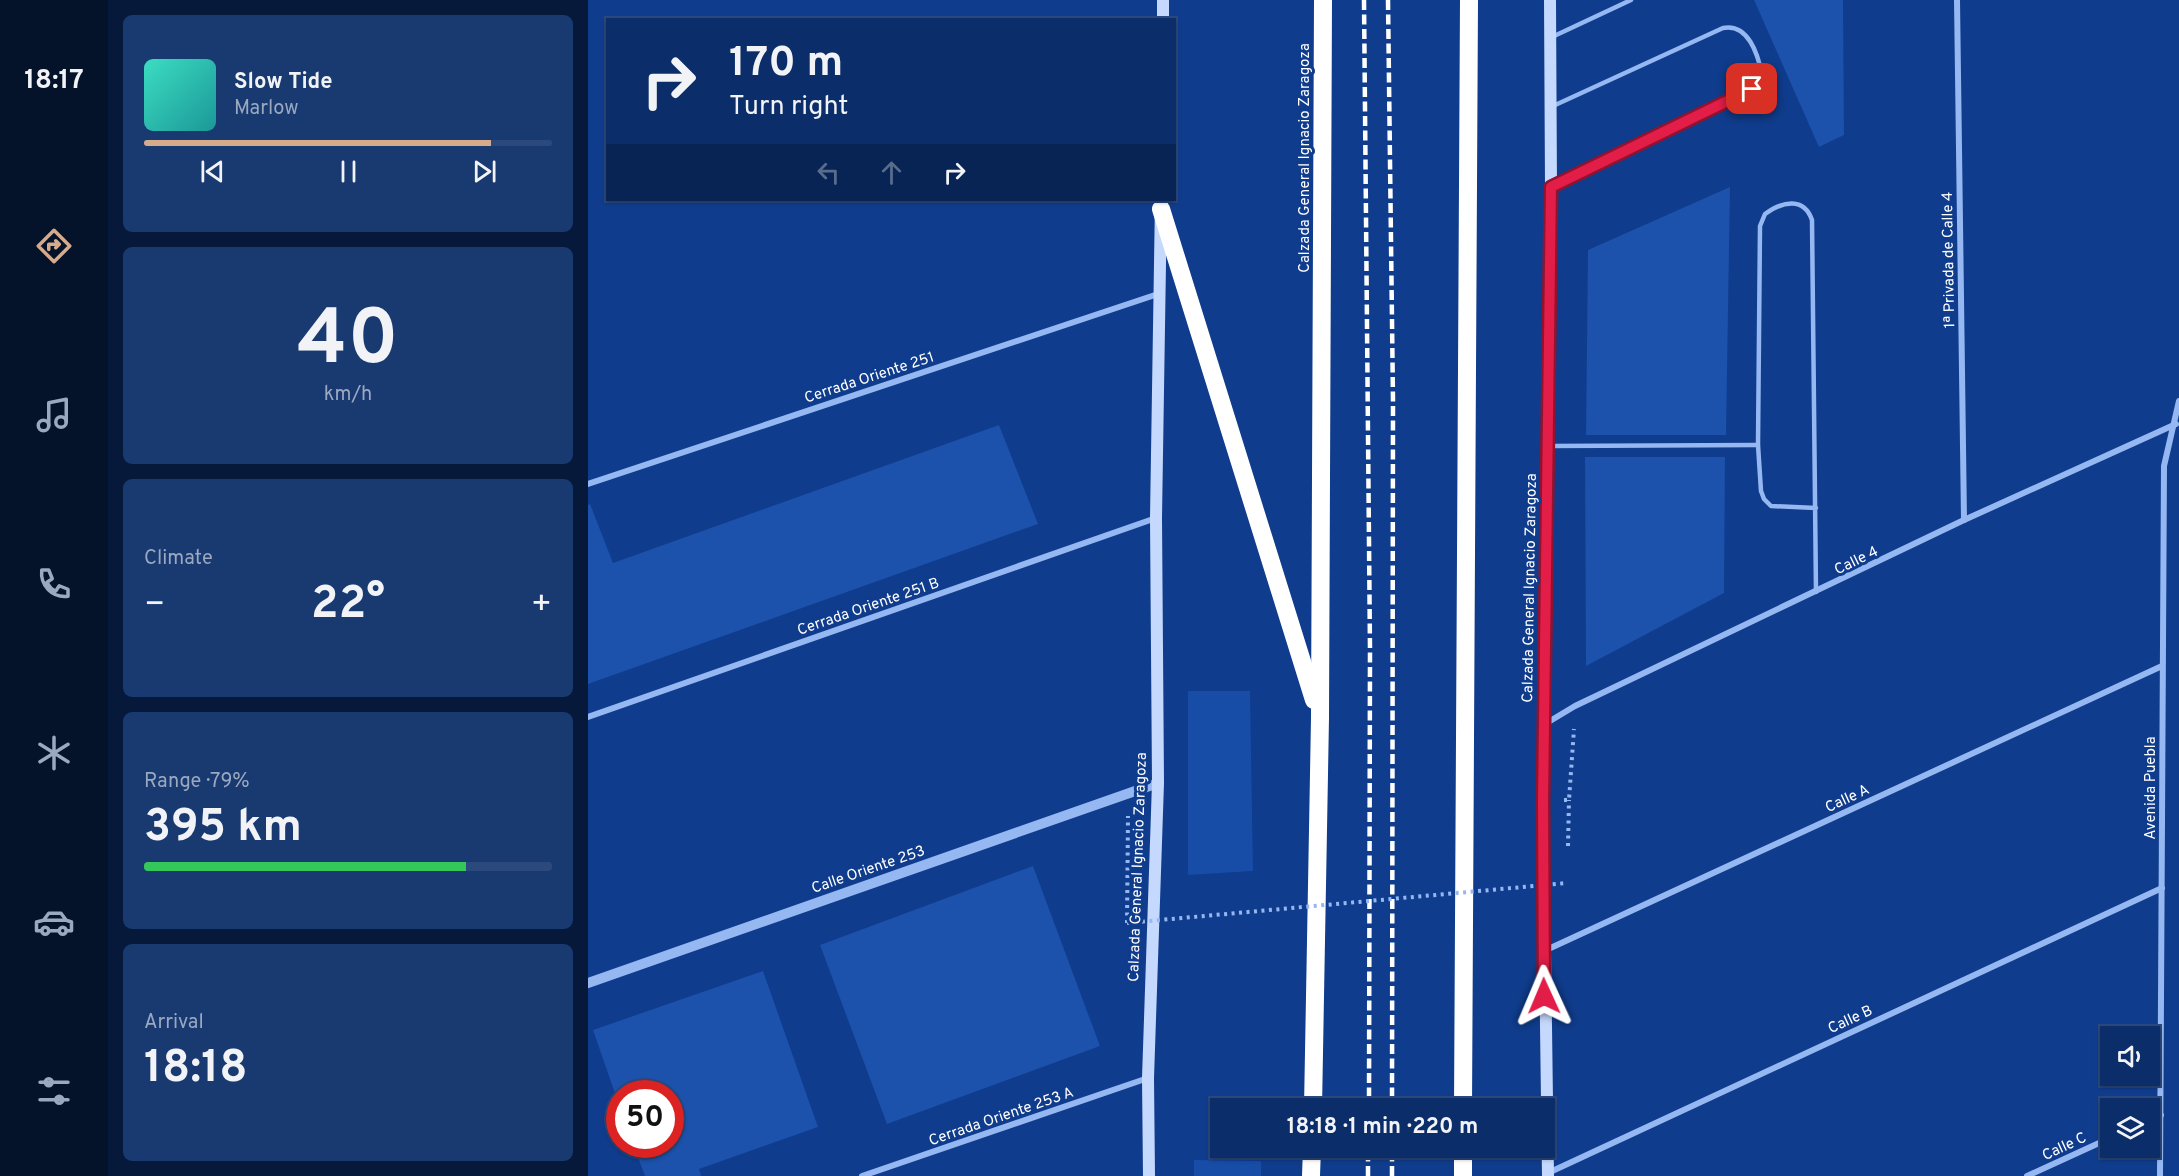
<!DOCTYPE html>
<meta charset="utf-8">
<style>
body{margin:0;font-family:Overpass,sans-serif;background:#193971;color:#f1f3f6;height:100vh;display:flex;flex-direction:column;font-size:22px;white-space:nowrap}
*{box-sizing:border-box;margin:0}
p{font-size:20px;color:#9aa8c0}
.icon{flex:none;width:33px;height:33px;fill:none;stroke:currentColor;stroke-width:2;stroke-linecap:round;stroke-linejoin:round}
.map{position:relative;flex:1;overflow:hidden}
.side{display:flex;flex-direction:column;gap:15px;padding:15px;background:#06193a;width:480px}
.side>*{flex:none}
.banner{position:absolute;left:18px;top:18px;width:570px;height:183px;border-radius:0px;box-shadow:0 2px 4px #0004,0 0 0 2px #2b497d;background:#0b2d69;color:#f1f3f6;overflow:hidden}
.fabs{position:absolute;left:1512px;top:1026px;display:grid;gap:12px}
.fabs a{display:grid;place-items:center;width:60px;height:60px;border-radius:0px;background:#0b2d69;box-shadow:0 2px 4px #0004,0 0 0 2px #2b497d;font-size:30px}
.speed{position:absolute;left:18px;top:1080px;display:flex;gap:12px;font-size:30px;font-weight:700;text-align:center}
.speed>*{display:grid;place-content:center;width:78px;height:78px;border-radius:50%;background:#0b2d69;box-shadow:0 2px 4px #0004,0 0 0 2px #2b497d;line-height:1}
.speed .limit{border:9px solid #d22;background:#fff;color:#111}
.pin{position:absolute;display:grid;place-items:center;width:51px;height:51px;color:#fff;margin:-26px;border-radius:12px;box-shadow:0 3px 9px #0006}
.me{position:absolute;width:66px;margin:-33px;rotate:359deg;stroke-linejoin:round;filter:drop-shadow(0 0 4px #0008)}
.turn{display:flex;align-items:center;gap:21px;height:126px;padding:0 24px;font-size:27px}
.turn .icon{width:78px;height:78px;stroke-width:2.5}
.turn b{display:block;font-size:42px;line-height:51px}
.lanes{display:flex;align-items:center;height:57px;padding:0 24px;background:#0003;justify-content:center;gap:30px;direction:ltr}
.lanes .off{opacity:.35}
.big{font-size:45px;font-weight:700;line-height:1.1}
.side .card{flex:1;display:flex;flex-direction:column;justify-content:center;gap:9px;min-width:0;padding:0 21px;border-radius:9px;background:#193971}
.side .dial{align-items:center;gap:0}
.dial b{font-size:78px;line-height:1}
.song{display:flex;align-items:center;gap:18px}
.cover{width:72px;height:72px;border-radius:9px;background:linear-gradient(135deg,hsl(170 70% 55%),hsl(180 70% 35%))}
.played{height:6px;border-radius:3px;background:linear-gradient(90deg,#d6ab8b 85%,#2b497d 85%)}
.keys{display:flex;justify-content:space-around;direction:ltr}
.heat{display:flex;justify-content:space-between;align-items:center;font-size:33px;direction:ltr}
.charge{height:9px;border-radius:4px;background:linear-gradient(90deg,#34c759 79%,#2b497d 0)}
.trip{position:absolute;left:622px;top:1098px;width:345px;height:60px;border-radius:0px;background:#0b2d69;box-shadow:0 2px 4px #0004,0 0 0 2px #2b497d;font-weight:700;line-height:60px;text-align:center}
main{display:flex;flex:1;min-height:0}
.tabs{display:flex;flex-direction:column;width:108px;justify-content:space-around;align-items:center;background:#04122a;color:#9aa8c0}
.tabs .icon{width:42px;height:42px}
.tabs .on{color:#d6ab8b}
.tabs b{font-size:27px;color:#f1f3f6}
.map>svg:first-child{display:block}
.green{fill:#174ca7}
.building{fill:#1c51ac}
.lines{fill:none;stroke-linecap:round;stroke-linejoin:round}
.path{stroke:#96b8f2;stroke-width:4;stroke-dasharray:3 4.5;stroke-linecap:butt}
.service{stroke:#96b8f2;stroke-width:4.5}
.minor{stroke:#96b8f2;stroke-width:6}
.tertiary{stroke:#96b8f2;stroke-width:10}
.secondary{stroke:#c5d8fd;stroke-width:12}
.motorway{stroke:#fff;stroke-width:18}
.rail{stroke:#fff;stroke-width:4.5;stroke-dasharray:10 4.5;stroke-linecap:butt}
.path-bridge{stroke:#96b8f2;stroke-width:4;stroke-dasharray:3 4.5;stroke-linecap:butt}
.route-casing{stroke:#92132f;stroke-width:15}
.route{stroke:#e11d48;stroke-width:10}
.labels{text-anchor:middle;stroke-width:6;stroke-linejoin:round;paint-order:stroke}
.street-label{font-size:15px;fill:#fff;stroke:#0f3c8c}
</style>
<main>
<nav class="tabs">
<b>18:17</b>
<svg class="icon on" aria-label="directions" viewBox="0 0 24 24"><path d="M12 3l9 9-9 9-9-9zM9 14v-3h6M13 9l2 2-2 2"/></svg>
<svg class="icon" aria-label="music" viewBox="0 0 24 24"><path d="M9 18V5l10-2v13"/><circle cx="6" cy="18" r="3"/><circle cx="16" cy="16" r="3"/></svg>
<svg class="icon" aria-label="phone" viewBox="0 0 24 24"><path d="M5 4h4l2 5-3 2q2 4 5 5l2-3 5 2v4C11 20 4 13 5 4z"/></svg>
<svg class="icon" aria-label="climate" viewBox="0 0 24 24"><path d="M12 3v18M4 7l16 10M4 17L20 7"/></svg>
<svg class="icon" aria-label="car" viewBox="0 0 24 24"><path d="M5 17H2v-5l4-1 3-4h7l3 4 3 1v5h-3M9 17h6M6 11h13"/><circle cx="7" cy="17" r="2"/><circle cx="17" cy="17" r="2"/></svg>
<svg class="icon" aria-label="filters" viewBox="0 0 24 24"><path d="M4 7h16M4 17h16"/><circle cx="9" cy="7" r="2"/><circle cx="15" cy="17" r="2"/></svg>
</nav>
<section class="side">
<div class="card">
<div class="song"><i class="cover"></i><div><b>Slow Tide</b><p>Marlow</p></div></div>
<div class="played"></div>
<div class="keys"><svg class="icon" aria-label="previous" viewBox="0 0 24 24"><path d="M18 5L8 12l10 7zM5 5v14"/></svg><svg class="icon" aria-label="pause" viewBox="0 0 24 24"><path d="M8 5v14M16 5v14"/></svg><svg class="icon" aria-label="next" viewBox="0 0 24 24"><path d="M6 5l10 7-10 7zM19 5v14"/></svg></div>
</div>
<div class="card dial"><b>40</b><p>km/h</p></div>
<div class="card"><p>Climate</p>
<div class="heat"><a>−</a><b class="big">22°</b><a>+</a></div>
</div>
<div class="card"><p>Range · 79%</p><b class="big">395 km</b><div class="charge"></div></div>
<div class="card"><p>Arrival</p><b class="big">18:18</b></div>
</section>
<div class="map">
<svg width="1591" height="1176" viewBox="0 0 1591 1176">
<rect width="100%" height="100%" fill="#0f3c8c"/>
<g class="green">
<path d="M600 691H662L665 871 600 875Z"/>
<path d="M606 1160 673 1161V1176H606Z"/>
</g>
<g class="building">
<path d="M1166 0H1255L1256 135 1231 147Z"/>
<path d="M1142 187 1138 435H998L1000 250Z"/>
<path d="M411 425 450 524 0 684V505L2 504 25 563Z"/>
<path d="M997 457H1137L1136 593 998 666Z"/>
<path d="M445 866 512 1046 299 1124 232 945Z"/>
<path d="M175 971 230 1127 111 1169 113 1176H57L45 1144H82V1094H32L31 1105 5 1030Z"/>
</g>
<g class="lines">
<g class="path">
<path d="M976 800H981L986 729"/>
<path d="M980 846 981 800"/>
<path d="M539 923 540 816"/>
</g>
<g class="service">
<path d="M964 37 1043 0"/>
<path d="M965 106 1135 28C1160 23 1170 54 1174 75L1171 83 1164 89 966 186"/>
<path d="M961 446 1170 445"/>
<path d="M1228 592 1224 220C1216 197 1195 201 1177 214L1172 226 1170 445 1173 491 1176 499 1183 506 1228 508"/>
</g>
<g class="minor">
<path d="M1369 0 1376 520"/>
<path d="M0 484 570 294"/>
<path d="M0 717 568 518"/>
<path d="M957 724 987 706 1376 520 1588 424"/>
<path d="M956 951 1574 666"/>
<path d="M1562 1120 1573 1115"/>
<path d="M960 1173 1574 888"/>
<path d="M274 1176 560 1078"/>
<path d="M1439 1176 1522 1138"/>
<path d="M1572 1176 1576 466 1591 401"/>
</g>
<path class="tertiary" d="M0 983 570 783"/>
<g class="secondary">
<path d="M575 20V0"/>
<path d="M561 1176 560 1078 570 783 568 518 573 200"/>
<path d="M960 1176 955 801 963 187 962 0"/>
</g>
<g class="motorway">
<path d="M573 209 726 700"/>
<path d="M725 1108 732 718 735 0"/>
<path d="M875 1108 881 0"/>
<path d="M723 1176 724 1148"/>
<path d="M875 1176V1148"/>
</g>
<g class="rail">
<path d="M776 0 782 650 781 1108"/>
<path d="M800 0 805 401 804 1108"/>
<path d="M780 1176V1148"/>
<path d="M804 1176V1148"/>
</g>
<path class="path-bridge" d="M539 923 979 883"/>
</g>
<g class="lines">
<g class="route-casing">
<path id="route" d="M956 996 955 801 963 187 1164 89"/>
</g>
<use href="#route" class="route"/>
</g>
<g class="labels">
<g class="street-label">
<text transform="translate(716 158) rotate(-90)" y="5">Calzada General Ignacio Zaragoza</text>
<text transform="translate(1360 260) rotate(-91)" y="5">1ª Privada de Calle 4</text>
<text transform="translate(281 377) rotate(-18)" y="5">Cerrada Oriente 251</text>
<text transform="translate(1268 560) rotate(-26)" y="5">Calle 4</text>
<text transform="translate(941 588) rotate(-89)" y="5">Calzada General Ignacio Zaragoza</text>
<text transform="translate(280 606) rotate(-19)" y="5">Cerrada Oriente 251 B</text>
<text transform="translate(1562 788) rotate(-90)" y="5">Avenida Puebla</text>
<text transform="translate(1259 798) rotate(-25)" y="5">Calle A</text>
<text transform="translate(549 867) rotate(-88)" y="5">Calzada General Ignacio Zaragoza</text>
<text transform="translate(280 869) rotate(-19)" y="5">Calle Oriente 253</text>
<text transform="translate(1262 1019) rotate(-25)" y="5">Calle B</text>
<text transform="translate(413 1116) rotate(-19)" y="5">Cerrada Oriente 253 A</text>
<text transform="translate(1476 1146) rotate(-25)" y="5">Calle C</text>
</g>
</g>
</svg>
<div class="fabs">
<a><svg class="icon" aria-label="sound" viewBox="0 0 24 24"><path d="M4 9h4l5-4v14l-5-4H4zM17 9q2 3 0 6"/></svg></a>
<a><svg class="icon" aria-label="layers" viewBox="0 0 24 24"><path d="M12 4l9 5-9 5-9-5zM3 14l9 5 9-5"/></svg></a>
</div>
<div class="speed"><div class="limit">50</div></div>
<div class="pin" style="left:1164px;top:89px;background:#d93025"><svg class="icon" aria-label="arrive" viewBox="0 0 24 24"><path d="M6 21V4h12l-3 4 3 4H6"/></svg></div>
<svg class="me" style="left:956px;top:996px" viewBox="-20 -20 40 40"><path d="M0-17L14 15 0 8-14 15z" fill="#e11d48" stroke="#fff" stroke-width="4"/></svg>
<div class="trip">18:18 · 1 min · 220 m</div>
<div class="banner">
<div class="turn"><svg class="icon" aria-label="right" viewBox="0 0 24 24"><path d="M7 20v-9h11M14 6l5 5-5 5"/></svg><div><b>170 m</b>Turn right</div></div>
<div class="lanes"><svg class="icon off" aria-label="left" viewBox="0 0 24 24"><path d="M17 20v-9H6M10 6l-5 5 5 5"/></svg><svg class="icon off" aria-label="ahead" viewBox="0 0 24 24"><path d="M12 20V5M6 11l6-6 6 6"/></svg><svg class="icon" aria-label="right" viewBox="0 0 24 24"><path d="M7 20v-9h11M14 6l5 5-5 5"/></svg></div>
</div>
</div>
</main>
